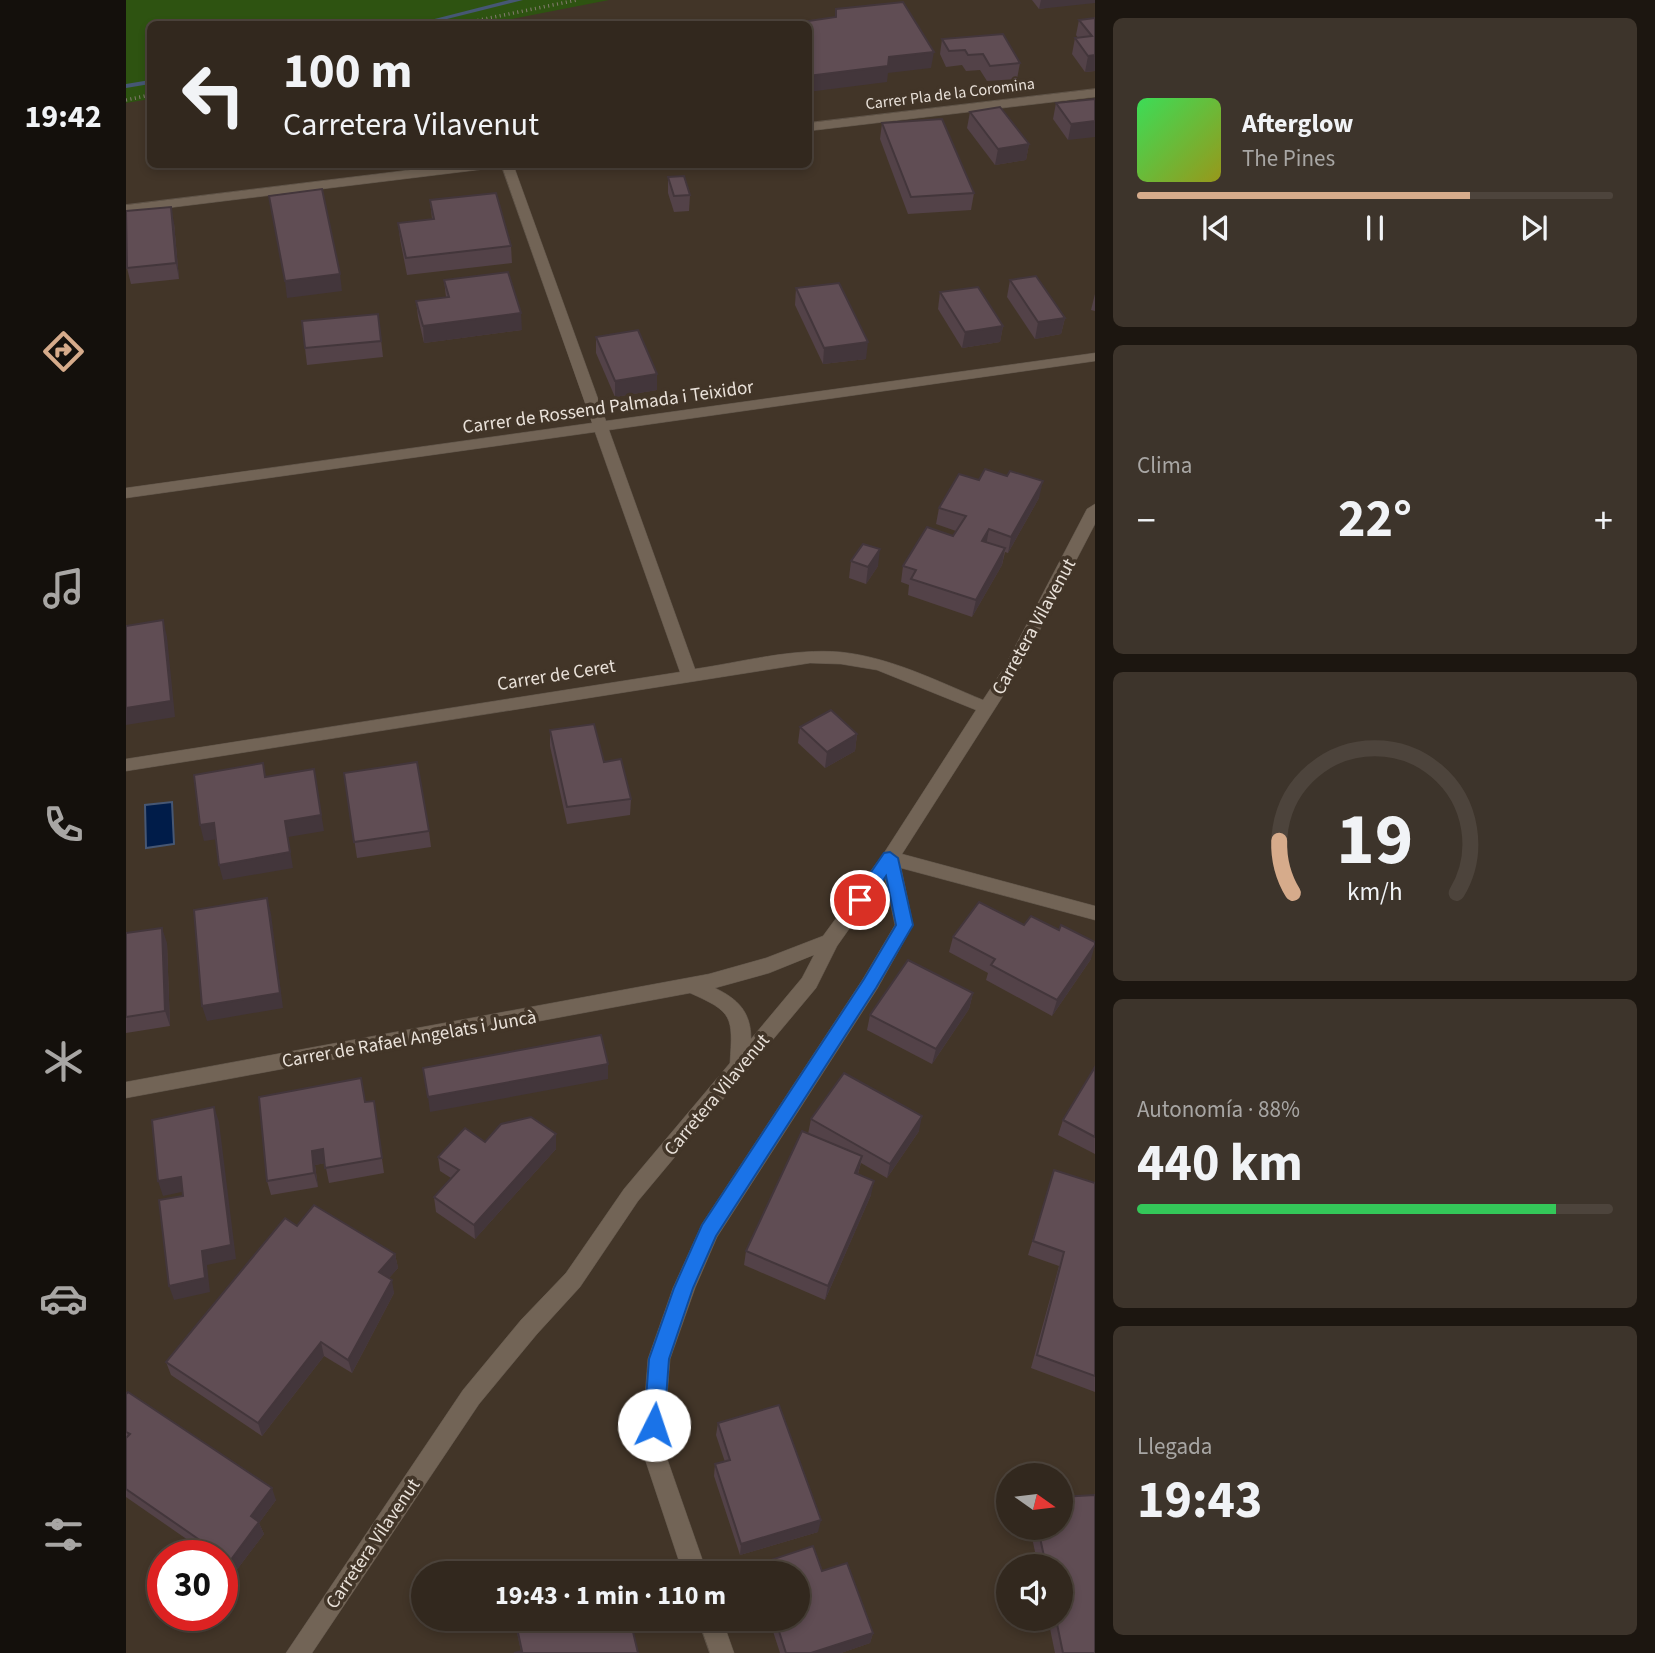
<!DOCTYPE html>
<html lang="es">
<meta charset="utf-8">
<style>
body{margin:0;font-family:"Source Sans 3",sans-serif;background:#3d342b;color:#f1f3f6;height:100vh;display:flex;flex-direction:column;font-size:26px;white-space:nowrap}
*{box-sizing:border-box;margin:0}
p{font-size:23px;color:#a8a6a4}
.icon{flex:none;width:38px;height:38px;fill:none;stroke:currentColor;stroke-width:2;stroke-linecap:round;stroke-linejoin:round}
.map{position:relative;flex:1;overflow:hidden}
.details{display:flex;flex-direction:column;gap:18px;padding:18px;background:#1c1610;width:560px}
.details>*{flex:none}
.top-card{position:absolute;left:21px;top:21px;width:665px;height:147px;border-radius:10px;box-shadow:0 4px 10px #0003,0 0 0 2px #4d443c;background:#32281e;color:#f1f3f6;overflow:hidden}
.needle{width:46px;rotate:104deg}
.tools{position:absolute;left:870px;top:1463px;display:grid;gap:14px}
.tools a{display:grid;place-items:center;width:77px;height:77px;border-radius:50%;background:#32281e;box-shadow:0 4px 10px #0003,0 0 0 2px #4d443c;font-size:35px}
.speed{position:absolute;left:21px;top:1540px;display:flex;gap:14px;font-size:35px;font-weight:700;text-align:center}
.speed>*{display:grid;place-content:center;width:91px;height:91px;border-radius:50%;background:#32281e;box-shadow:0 4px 10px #0003,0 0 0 2px #4d443c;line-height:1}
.speed .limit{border:10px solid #d22;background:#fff;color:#111}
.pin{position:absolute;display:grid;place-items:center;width:60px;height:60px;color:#fff;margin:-30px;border:4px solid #fff;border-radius:50%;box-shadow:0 2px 7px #0007}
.me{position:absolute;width:77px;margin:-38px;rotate:4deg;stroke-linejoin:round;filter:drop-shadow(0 0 5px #0008)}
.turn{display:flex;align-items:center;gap:24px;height:147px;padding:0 21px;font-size:32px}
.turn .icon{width:91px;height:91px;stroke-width:2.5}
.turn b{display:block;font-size:49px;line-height:60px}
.big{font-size:52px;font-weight:700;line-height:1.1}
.details .tile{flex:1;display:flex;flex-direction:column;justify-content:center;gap:10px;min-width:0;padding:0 24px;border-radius:10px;background:#3d342b}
.details .dial{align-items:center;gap:0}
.dial svg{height:182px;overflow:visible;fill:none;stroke:#4d443c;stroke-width:7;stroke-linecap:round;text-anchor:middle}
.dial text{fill:#f1f3f6;stroke:none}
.song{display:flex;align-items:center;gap:21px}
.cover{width:84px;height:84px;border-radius:10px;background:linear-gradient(135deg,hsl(130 70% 55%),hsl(60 70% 35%))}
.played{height:7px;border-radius:4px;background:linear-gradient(90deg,#d6ab8b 70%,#4d443c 70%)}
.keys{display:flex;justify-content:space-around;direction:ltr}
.heat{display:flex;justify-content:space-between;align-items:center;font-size:38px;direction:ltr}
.charge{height:10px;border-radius:5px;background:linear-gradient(90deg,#34c759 88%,#4d443c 0)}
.trip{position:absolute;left:285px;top:1561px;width:399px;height:70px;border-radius:35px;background:#32281e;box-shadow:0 4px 10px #0003,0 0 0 2px #4d443c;font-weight:700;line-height:70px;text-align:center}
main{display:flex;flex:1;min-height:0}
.tabs{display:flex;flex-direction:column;width:126px;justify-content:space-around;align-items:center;background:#14100c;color:#a8a6a4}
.tabs .icon{width:49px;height:49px}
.tabs .active{color:#d6ab8b}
.tabs b{font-size:32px;color:#f1f3f6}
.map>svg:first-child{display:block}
.green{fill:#2e5311}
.water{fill:#001c49;stroke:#465774;stroke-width:2}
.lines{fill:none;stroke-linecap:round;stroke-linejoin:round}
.stream{fill:#465774;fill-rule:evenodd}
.minor-casing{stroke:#5e5348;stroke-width:1}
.path{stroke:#867c71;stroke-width:3.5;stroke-dasharray:1 3.5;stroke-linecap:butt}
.minor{fill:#726456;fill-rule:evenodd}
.wall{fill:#534248}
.shaded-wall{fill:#43363b}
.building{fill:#604d54;stroke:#43363b;stroke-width:2}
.route{fill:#1a73e8;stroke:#114b97;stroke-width:2}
.labels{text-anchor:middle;stroke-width:7;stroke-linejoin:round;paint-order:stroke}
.far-street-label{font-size:16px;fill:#e9e1d9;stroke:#423528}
.street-label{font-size:19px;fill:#e9e1d9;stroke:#423528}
</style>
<main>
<nav class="tabs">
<b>19:42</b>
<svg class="icon active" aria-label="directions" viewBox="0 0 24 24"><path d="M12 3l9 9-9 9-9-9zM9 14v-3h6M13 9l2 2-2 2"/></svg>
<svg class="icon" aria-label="music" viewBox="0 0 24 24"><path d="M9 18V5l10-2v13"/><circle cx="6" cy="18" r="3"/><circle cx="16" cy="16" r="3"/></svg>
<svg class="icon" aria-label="phone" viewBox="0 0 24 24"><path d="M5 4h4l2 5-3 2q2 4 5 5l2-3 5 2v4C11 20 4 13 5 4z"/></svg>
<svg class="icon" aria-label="climate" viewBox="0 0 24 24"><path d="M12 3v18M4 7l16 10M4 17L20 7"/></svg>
<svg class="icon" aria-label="car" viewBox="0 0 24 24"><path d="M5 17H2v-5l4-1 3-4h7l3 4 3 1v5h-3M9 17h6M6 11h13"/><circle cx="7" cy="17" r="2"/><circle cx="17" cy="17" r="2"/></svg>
<svg class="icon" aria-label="filters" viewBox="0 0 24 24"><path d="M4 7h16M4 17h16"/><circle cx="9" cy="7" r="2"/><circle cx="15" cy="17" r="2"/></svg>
</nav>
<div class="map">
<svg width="969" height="1653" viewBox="0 0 969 1653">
<rect width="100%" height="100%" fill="#423528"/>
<path class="green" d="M0 0H483L361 24H24V99L0 103Z"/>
<path class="water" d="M46 802 48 844 20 848 19 805Z"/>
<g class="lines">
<g class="stream">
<path d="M383 0H397L301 24H289Z"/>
<path d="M24 80V84L0 88V84Z"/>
</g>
<g class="minor-casing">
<g id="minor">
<path d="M969 89V97L682 131V123Z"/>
<path d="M333 164H373L367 168 0 213V205Z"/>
<path d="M375 164H387L480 421 969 353V361L483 430 569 669C616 662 667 648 714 652 764 657 811 681 857 700L878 668 961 509 969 504V524L891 674 776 854 969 906V920L775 868 787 925 751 989 591 1237 569 1288 544 1359 537 1447 581 1573H557L515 1447 522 1359 547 1288 576 1224 737 979 769 925 759 878 711 946 690 988 512 1201 454 1287 411 1334 353 1404 186 1653H160L337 1390 395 1320 440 1273 498 1189 604 1063C607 1016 607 1012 564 993L0 1098V1082L583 974 640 958 697 936 758 853 850 710 751 670 715 664 684 663 0 771V759L554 672 469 432 0 498V488L466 423ZM688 955 676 978 625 1039C625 1012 612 999 589 988L643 973Z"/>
<path d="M572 1619H596L608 1653H584Z"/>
</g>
</g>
<g class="path">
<path d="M334 24 451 0"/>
<path d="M0 100 24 95"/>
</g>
<use href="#minor" class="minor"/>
</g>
<g class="wall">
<path d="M906 0H969L913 9Z"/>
<path d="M969 18V71L959 72 946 54 949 38H952L950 35 953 20Z"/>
<path d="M816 39 894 63 891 79 861 81 854 70 840 71 836 65 820 67 814 54Z"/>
<path d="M969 99 942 140 927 119 930 103Z"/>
<path d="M844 112 903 144 900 160 869 165 841 128Z"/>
<path d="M756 123 848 193 845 210 782 214 754 139Z"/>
<path d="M542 177 564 195 563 211 548 212 542 193Z"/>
<path d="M304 200 385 246 386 263 281 275 274 239 272 223 306 219Z"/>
<path d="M48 223 53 279 5 284 1 268Z"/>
<path d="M318 280 396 330 298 343 292 317 290 301 320 297Z"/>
<path d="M884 280 939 318 935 334 909 339 881 297Z"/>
<path d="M670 288 740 359 697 364 669 305Z"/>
<path d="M814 292 877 326 874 342 836 348 812 309Z"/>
<path d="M969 294V311L965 310Z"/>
<path d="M252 314 257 357 181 365 179 348Z"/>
<path d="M470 337 531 374V390L489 397 470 353Z"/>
<path d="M913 498 882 553 879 552 876 565 846 617 782 595 783 585 775 582 777 566 827 536 830 531 810 524 813 508Z"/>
<path d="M725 561 752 566 740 584 723 578Z"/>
<path d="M674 727 731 734 729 751 699 768 672 743Z"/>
<path d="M424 730 478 762 505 799 504 815 441 824 424 746Z"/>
<path d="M218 773 303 831 305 847 231 858Z"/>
<path d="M898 925 933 930 965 959 926 1016 860 980 862 973 823 952 827 937Z"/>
<path d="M0 933 41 943 44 1026 0 1033Z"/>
<path d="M847 993 843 1009 806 1064 741 1030 744 1015Z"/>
<path d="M969 1067V1154L932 1135 937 1120Z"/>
<path d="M239 1102 250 1116 258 1173 203 1183 199 1163 189 1165 192 1187 145 1195 141 1181Z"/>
<path d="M685 1119 793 1131 761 1178 735 1163 732 1174 745 1195 699 1300 618 1265 620 1251 682 1134Z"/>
<path d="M359 1142 430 1149 349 1239 310 1212 308 1197 325 1178 314 1171 312 1157Z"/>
<path d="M928 1170 969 1183V1392L905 1368 933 1266 902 1255Z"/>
<path d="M171 1226 269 1254 272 1268 263 1278 268 1293 226 1373 198 1356 136 1436 45 1375 40 1362Z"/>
<path d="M0 1394 150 1500 133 1523 138 1534 109 1572 96 1563V1556H85L0 1497Z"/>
<path d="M592 1423 692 1532 614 1555 588 1476 589 1464 599 1462 590 1435Z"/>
<path d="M904 1528H934L969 1653H929L922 1619H934V1566H912Z"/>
<path d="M630 1565 696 1571 747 1633 744 1643 715 1653H654L643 1619H672V1573H629Z"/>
<path d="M388 1619H504L395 1651Z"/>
</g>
<g class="shaded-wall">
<path d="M915 0H969V3L913 9Z"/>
<path d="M808 52 805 68 762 73 761 82 682 92V76L763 57Z"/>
<path d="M969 55V71L959 72 962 56Z"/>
<path d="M969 121V137L942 140 945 124Z"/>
<path d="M903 144 900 160 869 165 872 149Z"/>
<path d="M45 207 48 223 53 279 50 263Z"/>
<path d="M214 274 216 291 161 298 159 281Z"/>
<path d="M395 313 396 330 298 343 297 326Z"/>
<path d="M939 318 935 334 909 339 912 322Z"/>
<path d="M877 326 874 342 836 348 839 332Z"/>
<path d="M742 342 740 359 697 364 698 348Z"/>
<path d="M531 374V390L489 397V381Z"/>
<path d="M917 481 913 498 882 553 885 537Z"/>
<path d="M863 529 860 546 856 541Z"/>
<path d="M879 548 876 565 846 617 850 600Z"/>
<path d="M754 549 752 566 740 584 742 567Z"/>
<path d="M37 620 41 637 49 717 0 725V708Z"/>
<path d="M731 734 729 751 699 768 701 752Z"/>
<path d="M188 769 198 831 162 837 167 868 97 880 93 865 159 821Z"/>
<path d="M88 823 92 839 78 841 74 825Z"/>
<path d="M141 898 145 914 157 1008 81 1021 76 1006Z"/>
<path d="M36 928 41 943 44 1026 39 1011Z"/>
<path d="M969 945 965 959 926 1016 931 1000Z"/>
<path d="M847 993 843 1009 806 1064 810 1049Z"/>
<path d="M482 1064V1079L304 1112 302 1097Z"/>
<path d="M88 1107 93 1122 110 1259 81 1265 84 1292 48 1300 43 1286 76 1251Z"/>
<path d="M796 1116 793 1131 761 1178 764 1164Z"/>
<path d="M430 1134V1149L349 1239 348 1225Z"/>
<path d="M197 1149 200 1163 189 1165 192 1187 188 1173 186 1151Z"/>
<path d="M736 1156 733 1170 726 1188 729 1173Z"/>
<path d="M55 1177 60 1191 37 1196 32 1181Z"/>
<path d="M748 1181 745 1195 699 1300 702 1286Z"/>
<path d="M269 1254 272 1268 256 1286 253 1272Z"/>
<path d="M266 1280 268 1293 226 1373 222 1360Z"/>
<path d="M195 1342 198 1356 136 1436 132 1423Z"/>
<path d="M146 1488 150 1500 133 1523 138 1534 109 1572 104 1561 125 1516Z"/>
<path d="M695 1520 692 1532 614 1555 615 1544Z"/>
<path d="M747 1633 744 1643 715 1653H685Z"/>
</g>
<g class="building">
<path d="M777 2 808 52 763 57 762 66 682 76V24H662L710 17V9Z"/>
<path d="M969 18V55L962 56 949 38 966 36 953 20Z"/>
<path d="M877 34 894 63 864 66 857 54 842 55 839 50 823 51 816 39Z"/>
<path d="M969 99V121L945 124 930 103Z"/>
<path d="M874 107 903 144 872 149 844 112Z"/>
<path d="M816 119 848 193 785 197 756 123Z"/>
<path d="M558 176 564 195 548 196 542 177Z"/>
<path d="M196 189 214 274 159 281 143 196Z"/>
<path d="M370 193 385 246 280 258 272 223 308 219 304 200Z"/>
<path d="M45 207 50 263 1 268 0 211Z"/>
<path d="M382 272 395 313 297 326 290 301 323 297 318 280Z"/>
<path d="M910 276 939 318 912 322 884 280Z"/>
<path d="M713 283 742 342 698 348 670 288Z"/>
<path d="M852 287 877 326 839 332 814 292Z"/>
<path d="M252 314 255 341 179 348 176 321Z"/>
<path d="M512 330 531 374 489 381 470 337Z"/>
<path d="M859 469 881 476 884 471 917 481 885 537 863 529 856 541 879 548 850 600 785 579 790 570 777 566 801 527 827 536 840 516 813 508 833 474 853 480Z"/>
<path d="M737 544 754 549 742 567 725 561Z"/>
<path d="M37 620 45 701 0 708V626Z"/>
<path d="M705 710 731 734 701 752 674 727Z"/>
<path d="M468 724 478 762 495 759 505 799 441 807 424 730Z"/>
<path d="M291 762 303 831 228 842 218 773Z"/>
<path d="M137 763 139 777 188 769 195 815 159 821 164 852 93 865 88 823 74 825 68 775Z"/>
<path d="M141 898 154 993 76 1006 68 910Z"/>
<path d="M853 902 898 925 905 916 933 930 935 925 969 942V945L931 1000 865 965 869 959 827 937Z"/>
<path d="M36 928 39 1011 0 1017V933Z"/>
<path d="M782 960 847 993 810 1049 744 1015Z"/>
<path d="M475 1035 482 1064 302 1097 297 1068Z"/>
<path d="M969 1067V1137L937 1120Z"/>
<path d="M718 1073 796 1116 764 1164 685 1119Z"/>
<path d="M235 1078 239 1102 248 1101 256 1158 199 1168 197 1149 186 1151 188 1173 141 1181 133 1097Z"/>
<path d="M88 1107 105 1245 76 1251 79 1278 43 1286 33 1200 57 1196 55 1177 32 1181 26 1120Z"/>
<path d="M405 1117 430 1134 348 1225 308 1197 333 1170 312 1157 339 1128 359 1142 375 1124Z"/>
<path d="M676 1131 736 1156 729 1173 748 1181 702 1286 620 1251Z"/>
<path d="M928 1170 969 1183V1376L911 1355 938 1252 907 1241Z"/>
<path d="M188 1205 269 1254 253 1272 266 1280 222 1360 195 1342 132 1423 40 1362 159 1218 171 1226Z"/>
<path d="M2 1392 146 1488 125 1516 133 1522 104 1561 0 1489V1438L4 1434 0 1432V1394Z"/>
<path d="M653 1405 695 1520 615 1544 589 1464 604 1460 592 1423Z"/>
<path d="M969 1495V1653H937L930 1619H934V1566H920L912 1528H934V1497Z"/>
<path d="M687 1546 696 1571 721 1563 747 1633 685 1653H660L649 1619H672V1573H633L630 1565Z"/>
<path d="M389 1619H504L512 1653H388L396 1651Z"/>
</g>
<path class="route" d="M764 852 772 858 787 925 750 988 590 1236 567 1288 543 1359 538 1425 535 1432 528 1435 521 1432 518 1425 523 1359 548 1288 576 1225 738 979 770 925 760 876C752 888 744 908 728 904L726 900 758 853Z"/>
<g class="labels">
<g class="far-street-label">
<text transform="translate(824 93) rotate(-7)" y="6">Carrer Pla de la Coromina</text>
</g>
<g class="street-label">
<text transform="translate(482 406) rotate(-8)" y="7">Carrer de Rossend Palmada i Teixidor</text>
<text transform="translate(907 626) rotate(-61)" y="7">Carretera Vilavenut</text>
<text transform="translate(430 674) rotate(-9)" y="7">Carrer de Ceret</text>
<text transform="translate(283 1038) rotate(-10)" y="7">Carrer de Rafael Angelats i Juncà</text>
<text transform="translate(590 1094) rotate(-50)" y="7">Carretera Vilavenut</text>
<text transform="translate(246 1543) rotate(-56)" y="7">Carretera Vilavenut</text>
</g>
</g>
</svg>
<div class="tools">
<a><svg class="needle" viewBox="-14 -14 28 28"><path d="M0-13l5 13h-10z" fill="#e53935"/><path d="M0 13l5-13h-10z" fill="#a8a6a4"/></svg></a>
<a><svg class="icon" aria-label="sound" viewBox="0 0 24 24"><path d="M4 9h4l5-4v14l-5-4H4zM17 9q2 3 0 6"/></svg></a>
</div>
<div class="speed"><div class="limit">30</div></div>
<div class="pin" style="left:734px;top:900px;background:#d93025"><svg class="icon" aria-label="arrive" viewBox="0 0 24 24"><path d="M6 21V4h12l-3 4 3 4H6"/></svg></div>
<svg class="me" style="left:528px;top:1425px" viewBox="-20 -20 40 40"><circle r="19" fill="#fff"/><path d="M0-13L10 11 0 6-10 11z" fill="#1a73e8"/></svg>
<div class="trip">19:43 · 1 min · 110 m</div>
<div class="top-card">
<div class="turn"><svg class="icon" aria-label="left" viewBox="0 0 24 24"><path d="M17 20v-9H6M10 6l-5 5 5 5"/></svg><div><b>100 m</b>Carretera Vilavenut</div></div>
</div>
</div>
<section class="details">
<div class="tile">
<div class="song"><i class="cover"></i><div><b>Afterglow</b><p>The Pines</p></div></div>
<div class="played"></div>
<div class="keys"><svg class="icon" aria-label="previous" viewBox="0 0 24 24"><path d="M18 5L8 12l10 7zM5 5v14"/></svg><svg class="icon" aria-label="pause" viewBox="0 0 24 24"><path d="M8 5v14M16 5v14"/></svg><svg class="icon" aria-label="next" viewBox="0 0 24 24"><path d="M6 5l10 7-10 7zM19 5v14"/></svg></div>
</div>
<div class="tile"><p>Clima</p>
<div class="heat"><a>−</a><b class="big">22°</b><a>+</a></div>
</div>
<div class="tile dial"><svg viewBox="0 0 100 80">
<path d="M14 69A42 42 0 1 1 86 69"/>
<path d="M14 69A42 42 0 0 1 8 46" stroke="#d6ab8b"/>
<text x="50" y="56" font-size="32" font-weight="700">19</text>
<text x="50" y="72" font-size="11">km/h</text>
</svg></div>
<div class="tile"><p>Autonomía · 88%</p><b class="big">440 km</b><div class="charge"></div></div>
<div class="tile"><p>Llegada</p><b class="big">19:43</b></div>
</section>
</main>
